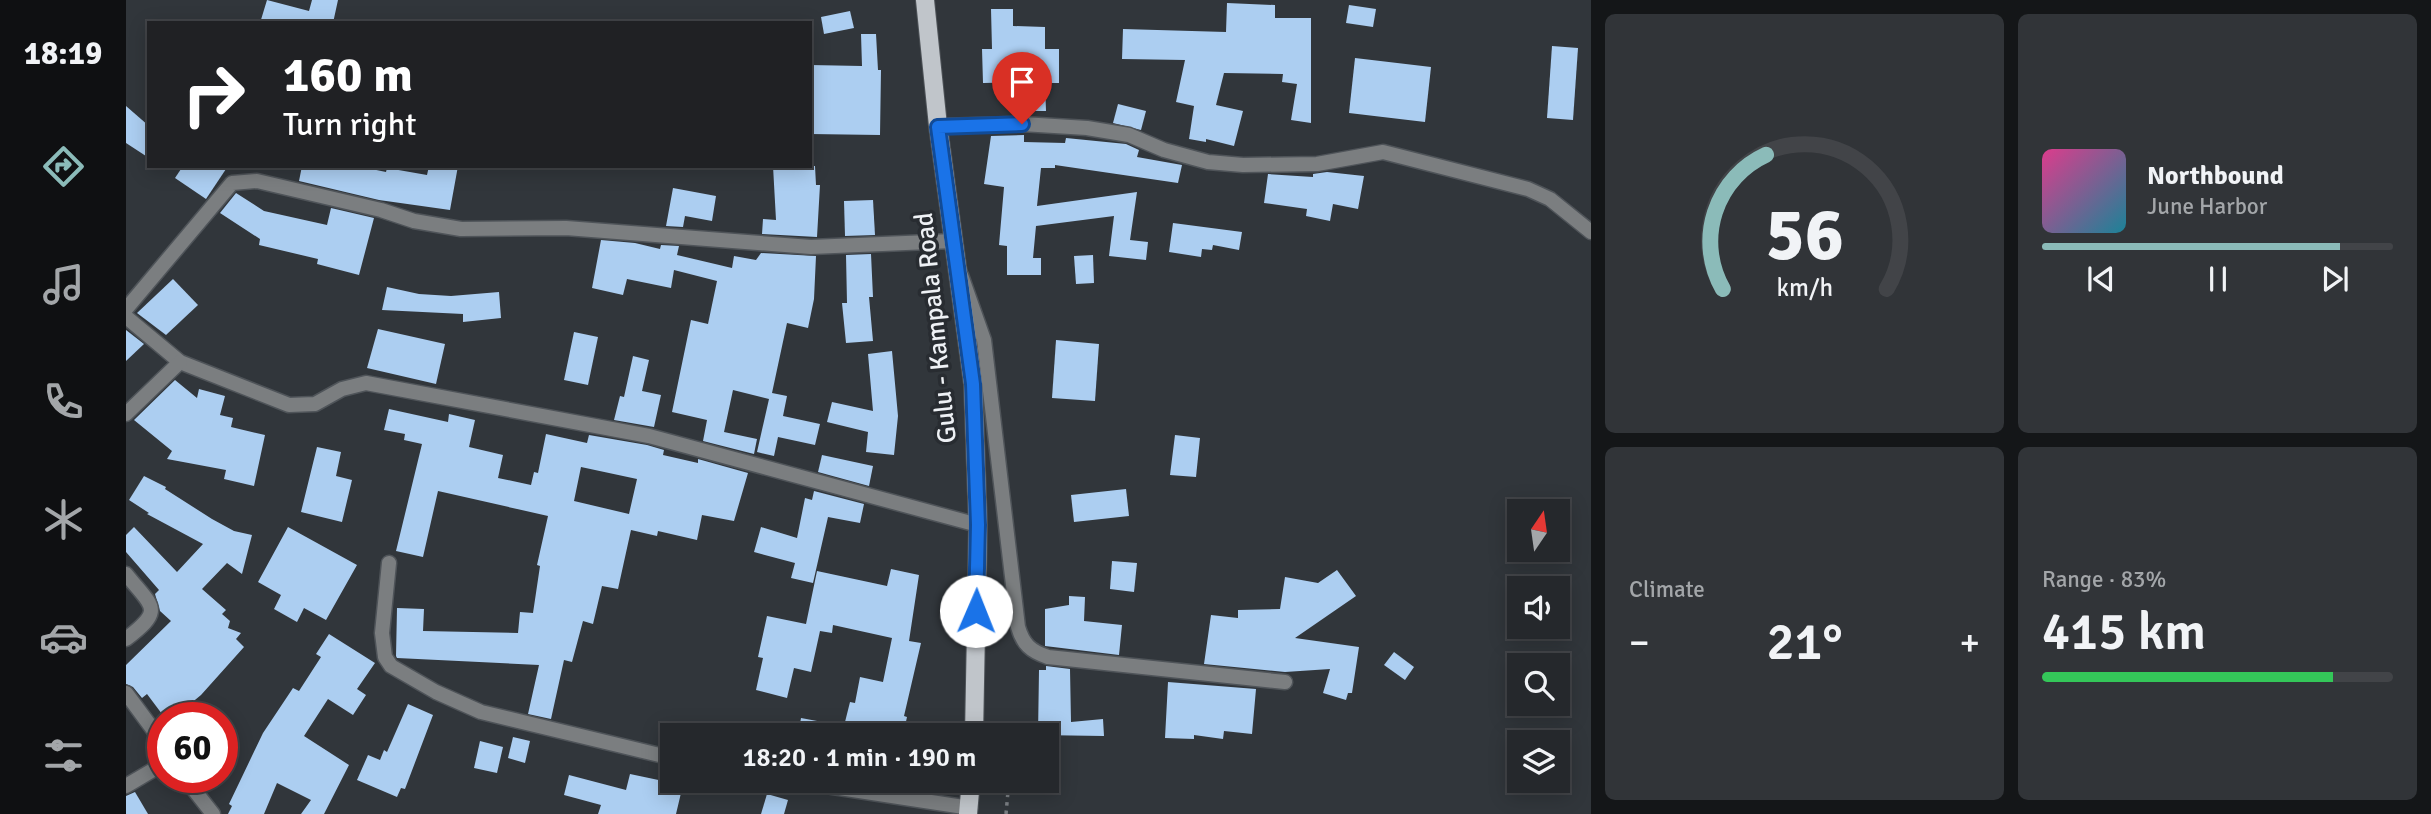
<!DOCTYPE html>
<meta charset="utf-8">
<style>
body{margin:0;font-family:Signika,sans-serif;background:#313438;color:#f1f3f6;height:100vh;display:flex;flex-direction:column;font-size:26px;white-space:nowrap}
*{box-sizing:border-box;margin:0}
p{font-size:23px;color:#a3a6a9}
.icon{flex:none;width:38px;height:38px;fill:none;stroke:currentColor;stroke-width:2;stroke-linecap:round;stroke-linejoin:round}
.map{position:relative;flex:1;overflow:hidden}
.details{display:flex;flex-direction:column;gap:14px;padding:14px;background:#141618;width:840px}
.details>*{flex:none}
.guide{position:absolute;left:21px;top:21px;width:665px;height:147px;border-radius:0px;box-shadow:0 4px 18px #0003,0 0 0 2px #424448;background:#202124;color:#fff;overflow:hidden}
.needle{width:46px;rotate:13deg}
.controls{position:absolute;left:1381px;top:499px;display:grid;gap:14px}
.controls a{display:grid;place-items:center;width:63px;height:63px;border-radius:0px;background:#25282c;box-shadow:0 4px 18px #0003,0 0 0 2px #424448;font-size:35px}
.speed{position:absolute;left:21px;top:702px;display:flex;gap:14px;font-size:35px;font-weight:700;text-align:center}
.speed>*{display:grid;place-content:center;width:91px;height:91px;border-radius:50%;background:#25282c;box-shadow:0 4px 18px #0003,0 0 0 2px #424448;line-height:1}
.speed .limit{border:10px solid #d22;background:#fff;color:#111}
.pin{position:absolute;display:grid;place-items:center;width:60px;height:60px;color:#fff;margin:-72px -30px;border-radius:50% 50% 50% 0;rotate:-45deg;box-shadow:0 0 7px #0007}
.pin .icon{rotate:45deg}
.me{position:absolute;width:77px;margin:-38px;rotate:1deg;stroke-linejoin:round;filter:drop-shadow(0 0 5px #0008)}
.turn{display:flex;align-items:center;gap:24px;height:147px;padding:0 21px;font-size:32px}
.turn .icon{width:91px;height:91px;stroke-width:2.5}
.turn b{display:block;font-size:49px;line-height:60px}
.big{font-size:52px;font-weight:600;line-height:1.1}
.details .tile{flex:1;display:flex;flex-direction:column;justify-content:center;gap:10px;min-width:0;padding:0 24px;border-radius:10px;background:#313438}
.details .dial{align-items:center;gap:0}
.dial svg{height:182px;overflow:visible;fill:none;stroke:#424448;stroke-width:7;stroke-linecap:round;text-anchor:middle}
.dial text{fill:#f1f3f6;stroke:none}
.song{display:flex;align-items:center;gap:21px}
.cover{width:84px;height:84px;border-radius:10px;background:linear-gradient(135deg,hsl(330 70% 55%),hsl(190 70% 35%))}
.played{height:7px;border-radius:4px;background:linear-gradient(90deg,#8bbbb9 85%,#424448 85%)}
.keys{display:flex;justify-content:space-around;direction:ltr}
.heat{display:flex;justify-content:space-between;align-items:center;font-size:38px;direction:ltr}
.charge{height:10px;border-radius:5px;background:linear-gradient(90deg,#34c759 83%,#424448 0)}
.details .tiles{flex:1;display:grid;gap:14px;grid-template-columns:repeat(2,1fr)}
.trip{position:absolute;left:534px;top:723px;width:399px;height:70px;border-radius:0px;background:#25282c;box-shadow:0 4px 18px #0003,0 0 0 2px #424448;font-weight:600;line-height:70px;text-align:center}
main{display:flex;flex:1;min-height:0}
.tabs{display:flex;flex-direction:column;width:126px;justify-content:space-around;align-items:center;background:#0f1012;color:#a3a6a9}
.tabs .icon{width:49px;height:49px}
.tabs .selected{color:#8bbbb9}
.tabs b{font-size:32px;color:#f1f3f6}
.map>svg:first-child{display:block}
.building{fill:#accef1;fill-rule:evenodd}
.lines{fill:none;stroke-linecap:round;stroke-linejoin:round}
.minor-casing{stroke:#4f5459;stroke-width:17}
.primary-casing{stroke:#4f5459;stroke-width:20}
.path{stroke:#7a7e83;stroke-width:3.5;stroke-dasharray:3.5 5;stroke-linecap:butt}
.minor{stroke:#7b7e80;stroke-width:14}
.primary{stroke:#c0c5ca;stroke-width:18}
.route-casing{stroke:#114b97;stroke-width:18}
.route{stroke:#1a73e8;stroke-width:12}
.labels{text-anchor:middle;stroke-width:7;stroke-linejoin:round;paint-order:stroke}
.street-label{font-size:26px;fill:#eef1f5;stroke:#282c31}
</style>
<main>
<nav class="tabs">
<b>18:19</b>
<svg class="icon selected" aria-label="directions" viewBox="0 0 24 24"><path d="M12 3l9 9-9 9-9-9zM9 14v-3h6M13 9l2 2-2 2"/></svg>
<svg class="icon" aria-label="music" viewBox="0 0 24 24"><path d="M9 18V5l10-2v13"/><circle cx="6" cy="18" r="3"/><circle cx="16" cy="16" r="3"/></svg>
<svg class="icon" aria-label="phone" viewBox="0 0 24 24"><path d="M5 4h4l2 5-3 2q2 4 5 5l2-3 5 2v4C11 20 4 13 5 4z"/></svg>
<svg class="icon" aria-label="climate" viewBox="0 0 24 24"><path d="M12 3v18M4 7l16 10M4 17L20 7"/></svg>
<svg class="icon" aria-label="car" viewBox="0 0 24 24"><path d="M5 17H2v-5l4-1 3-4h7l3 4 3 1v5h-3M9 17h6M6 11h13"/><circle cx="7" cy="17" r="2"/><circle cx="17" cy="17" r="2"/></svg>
<svg class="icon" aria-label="filters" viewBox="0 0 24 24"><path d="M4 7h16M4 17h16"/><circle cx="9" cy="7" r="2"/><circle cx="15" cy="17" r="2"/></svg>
</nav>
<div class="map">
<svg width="1465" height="814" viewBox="0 0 1465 814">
<rect width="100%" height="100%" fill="#31363b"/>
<g class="building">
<path d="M141 0 183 11 186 0H212L207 23H134Z"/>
<path d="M1101 3 1149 5V18H1185V123L1165 120 1171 84 1156 82 1157 74 1098 73 1090 105 1117 111 1108 146 1080 139V142L1063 139 1068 106 1050 102 1059 60 996 59 997 29 1100 32Z"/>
<path d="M1223 5 1250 9 1247 27 1220 23Z"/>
<path d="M865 9H887V26L919 27V49H933V83H919L920 111H900L899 82 857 83 856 49H866Z"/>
<path d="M724 11 728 28 698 34 695 17Z"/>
<path d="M735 34H750L752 70H755L754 135 684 134V65L736 66Z"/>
<path d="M1426 46 1452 48 1447 120 1421 118Z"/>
<path d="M1229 58 1305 67 1299 122 1223 113Z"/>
<path d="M992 104 1020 111 1015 130 987 123Z"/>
<path d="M0 106 23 126V158L0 143Z"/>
<path d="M898 135V142L939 143 940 138 1000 144 1013 150 1011 157 1056 165 1052 183 929 165V168H915L911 206 1011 192 1004 240 1022 242 1020 260 983 256 988 216 910 226 907 258H915V275H881V246L873 245 878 187 858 184 865 136Z"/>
<path d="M57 166H102L80 199 49 178Z"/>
<path d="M176 166H231L260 172 261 168 301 175 303 166H332L324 210 253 200 173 181Z"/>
<path d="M647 166H689L690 185H694L691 237 636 234 637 219 650 220Z"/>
<path d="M1201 172 1238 176 1232 209 1207 204 1204 221 1180 216 1181 209 1138 203 1142 174 1187 177V174Z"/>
<path d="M547 188 590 196 586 221 559 216 557 227 540 226Z"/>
<path d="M110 193 138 211 201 225 205 208 248 218 233 275 191 264 192 259 133 245 134 239 94 213Z"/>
<path d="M747 200 749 235 719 236 718 201Z"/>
<path d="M1047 223 1116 232 1113 250 1087 245 1086 250 1076 249 1075 257 1043 252Z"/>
<path d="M475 240 509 243 534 249 535 245 553 246 551 255 606 268 608 256 630 260 635 253 690 256 688 299 682 328 661 323 646 393 661 396 657 416 694 424 689 445 652 437 648 456 631 452 643 399 607 390 598 432 631 439 628 454 577 441 581 420 546 412 565 320 582 324 591 281 548 270 545 288 501 279 497 295 466 288Z"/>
<path d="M745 254 747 297H743L747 341 720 343 716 303H721L720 255Z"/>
<path d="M967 255 968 283 950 284 948 256Z"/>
<path d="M47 279 72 305 40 335 11 313Z"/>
<path d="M261 287 293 294 325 296 373 292 375 318 337 322V314L256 310Z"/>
<path d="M252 329 319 344 310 384 241 368Z"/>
<path d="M0 330 18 344 0 361Z"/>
<path d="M448 332 472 337 462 385 438 380Z"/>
<path d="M930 340 973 344 969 401 926 398Z"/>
<path d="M766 351 772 416 768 455 740 452 742 432 701 422 706 402 747 411 742 354Z"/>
<path d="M507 356 523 360 516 391 535 395 528 427 488 420 494 396 498 397Z"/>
<path d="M49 380 71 398 73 389 99 396 94 415 107 418 105 427 139 435 128 486 98 479 100 470 41 459 46 451 8 420Z"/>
<path d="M263 409 322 422 323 414 349 420 343 447 377 455 372 478 405 485 408 472 412 473 420 434 461 443 463 435 521 445 538 450 537 455 572 463V459L622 473 608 521 576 515 571 540 532 531 531 536 505 530 492 589 476 586 467 624 457 621 446 662 438 660 425 719 402 714 413 665 271 658 270 656 271 608 298 609 297 631 392 633 394 612 407 613 414 566 411 565 422 516 312 491 297 557 270 551 296 444 278 440 279 434 258 430ZM455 467 511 479 503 514 448 501Z"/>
<path d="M1049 435 1074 438 1070 477 1044 475Z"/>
<path d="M191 447 215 452 210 476 226 480 216 522 175 512Z"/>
<path d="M696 455 747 466 743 486 692 472Z"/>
<path d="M18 476 40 487 39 489 86 519 108 531 126 535 116 574 101 563 76 589 100 610 96 614 104 621 102 628 115 633 110 639 118 647 75 695 47 718H39L21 694 16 698 7 687 0 684V665L45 621 34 611 29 594 33 590 0 552V535L8 527 51 572 77 544 21 514 23 513 3 500Z"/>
<path d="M1000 489 1003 516 948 522 945 495Z"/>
<path d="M688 491 738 504 734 523 702 517 687 583 665 578 669 563 628 552 635 527 671 538 679 498 686 500Z"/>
<path d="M162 527 231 565 200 620 178 608 171 622 148 609 155 595 132 582Z"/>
<path d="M986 561 1011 563 1008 592 984 589Z"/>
<path d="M765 569 793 575 783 641 795 643 778 716 781 717 777 735H740L722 731V735H672L675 718 718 726 724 702 729 703 734 677 757 682 766 638 707 625 706 633 694 631 685 672 668 668 661 698 630 690 637 658 632 657 641 616 680 624 691 571 761 586Z"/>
<path d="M1211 570 1230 596 1169 638 1233 647 1226 693H1222L1220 700 1197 693 1204 669 1159 672 1078 664 1085 615 1112 618V610L1154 609 1159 577 1192 583Z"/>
<path d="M943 596 959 597 958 621 996 625 993 655 919 646V609L943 605Z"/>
<path d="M203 634 249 663 231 689 240 695 227 715 202 699 178 736 223 765 198 814H175L185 800 151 783 138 814H102L106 806 103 804 137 733 167 688 173 691 195 657 190 654Z"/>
<path d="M1268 652 1288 667 1279 680 1258 665Z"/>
<path d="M920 666 944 669 945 722 977 719 978 736 912 735 913 670H920Z"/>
<path d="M1042 682 1130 689 1126 734 1098 731 1097 739 1068 735V739L1039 738Z"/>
<path d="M282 704 307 715 279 789 275 788 271 797 231 780 242 755 254 760 258 750 261 752Z"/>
<path d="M387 737 404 741 399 763 382 758Z"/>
<path d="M354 741 377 747 371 773 348 768Z"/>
<path d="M504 774 542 782 540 789 555 793 550 814H472L475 805 438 795 443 775 500 790Z"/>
<path d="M9 792 22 814H0V796Z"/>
<path d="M641 794 662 800 658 814H635Z"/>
</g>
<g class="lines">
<g class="minor-casing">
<g id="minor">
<path d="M812 126 896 124 961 128 1003 135 1038 150 1082 162 1117 165 1191 164 1257 152 1402 189 1424 199 1465 232"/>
<path d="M835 275 858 340 892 627C897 644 904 651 922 657L1159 682"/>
<path d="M0 309 106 183 131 181 255 210 288 221 335 229 440 228 685 247 827 241"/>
<path d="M0 317 54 362 163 405 189 404 216 389 240 383 523 436 852 525"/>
<path d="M0 414 54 362"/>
<path d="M263 563 256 633 259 657 265 666 310 692 355 712 546 758"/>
<path d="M0 574C27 608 39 609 0 639"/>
<path d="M0 693 37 743"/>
<path d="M58 777 87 814"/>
<path d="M661 780 844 808"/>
<path d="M0 786 37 764"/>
</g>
</g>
<g class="primary-casing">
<g id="primary">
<path d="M799 0 812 126 847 384 852 525 848 735"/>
<path d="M842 814 845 780"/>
</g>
</g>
<path class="path" d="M880 814 883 780"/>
<use href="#minor" class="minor"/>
<use href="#primary" class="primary"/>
</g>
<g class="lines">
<g class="route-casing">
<path id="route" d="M850 611 852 525 847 384 812 127 896 124"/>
</g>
<use href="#route" class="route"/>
</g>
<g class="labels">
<g class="street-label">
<text transform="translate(809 328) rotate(-96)" y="9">Gulu - Kampala Road</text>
</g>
</g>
</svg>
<div class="controls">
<a><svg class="needle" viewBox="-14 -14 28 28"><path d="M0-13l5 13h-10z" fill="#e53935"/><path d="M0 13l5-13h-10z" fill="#a3a6a9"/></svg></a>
<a><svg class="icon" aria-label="sound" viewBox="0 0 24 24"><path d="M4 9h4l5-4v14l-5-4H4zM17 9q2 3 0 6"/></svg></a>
<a><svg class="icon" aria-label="search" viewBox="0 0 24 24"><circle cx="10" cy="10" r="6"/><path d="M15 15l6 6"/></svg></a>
<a><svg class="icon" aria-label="layers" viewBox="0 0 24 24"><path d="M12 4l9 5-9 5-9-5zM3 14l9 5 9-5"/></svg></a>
</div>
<div class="speed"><div class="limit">60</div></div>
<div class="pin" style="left:896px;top:124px;background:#d93025"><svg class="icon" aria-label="arrive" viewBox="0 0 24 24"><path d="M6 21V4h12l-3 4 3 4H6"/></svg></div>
<svg class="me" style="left:850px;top:611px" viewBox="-20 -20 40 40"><circle r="19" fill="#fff"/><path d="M0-13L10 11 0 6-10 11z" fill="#1a73e8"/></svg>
<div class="trip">18:20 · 1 min · 190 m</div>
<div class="guide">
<div class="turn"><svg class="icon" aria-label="right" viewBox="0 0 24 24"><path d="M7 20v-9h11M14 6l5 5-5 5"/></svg><div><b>160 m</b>Turn right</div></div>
</div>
</div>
<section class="details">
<div class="tiles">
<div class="tile dial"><svg viewBox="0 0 100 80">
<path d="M14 69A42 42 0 1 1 86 69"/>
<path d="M14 69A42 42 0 0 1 33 10" stroke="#8bbbb9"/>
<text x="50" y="56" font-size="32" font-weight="700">56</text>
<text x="50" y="72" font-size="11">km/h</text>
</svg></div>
<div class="tile">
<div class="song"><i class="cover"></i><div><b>Northbound</b><p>June Harbor</p></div></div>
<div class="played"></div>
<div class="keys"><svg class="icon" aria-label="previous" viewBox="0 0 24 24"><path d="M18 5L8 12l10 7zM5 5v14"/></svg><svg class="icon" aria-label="pause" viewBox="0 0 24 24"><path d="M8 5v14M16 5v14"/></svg><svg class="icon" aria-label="next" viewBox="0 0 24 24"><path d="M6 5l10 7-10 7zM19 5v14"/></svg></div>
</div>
<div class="tile"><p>Climate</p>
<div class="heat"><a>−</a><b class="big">21°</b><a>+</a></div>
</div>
<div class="tile"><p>Range · 83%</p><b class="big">415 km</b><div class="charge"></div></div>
</div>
</section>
</main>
